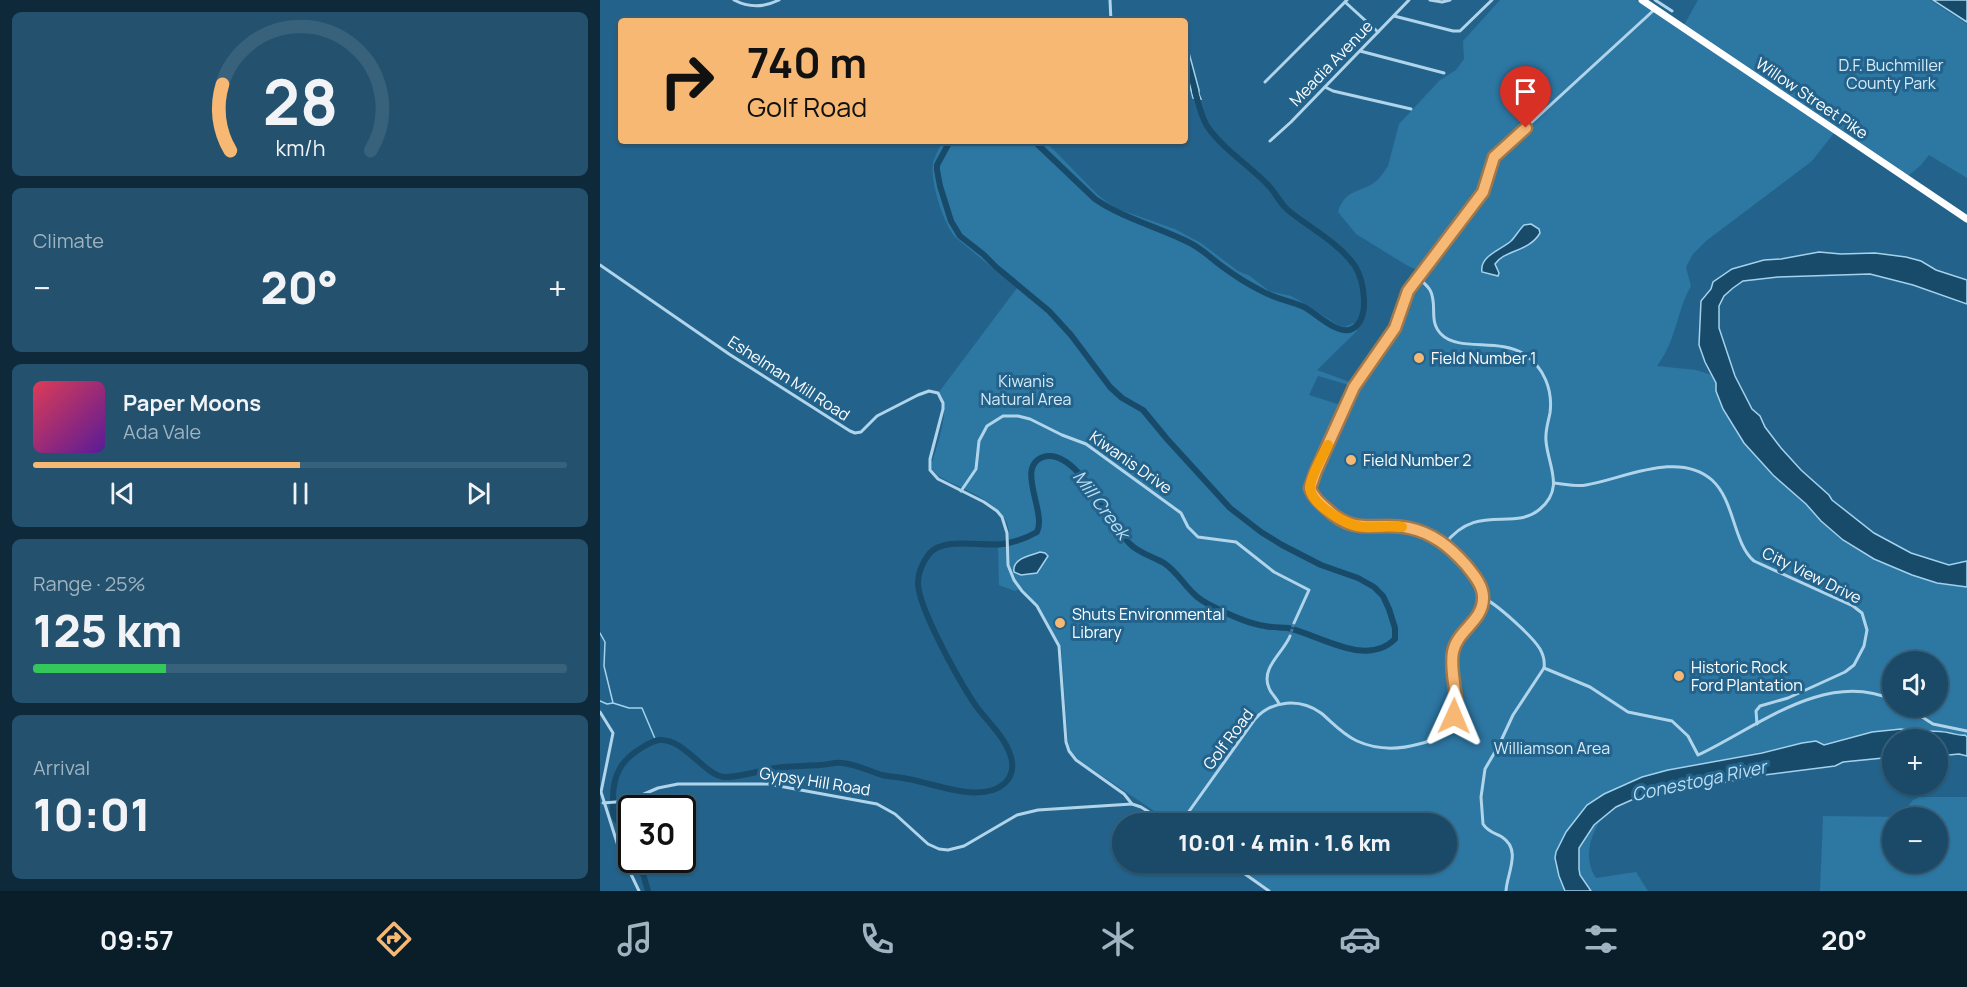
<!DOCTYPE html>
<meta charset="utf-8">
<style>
body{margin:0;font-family:Manrope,sans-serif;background:#23516e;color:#f1f3f6;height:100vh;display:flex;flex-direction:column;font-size:22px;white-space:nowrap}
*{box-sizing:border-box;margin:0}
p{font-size:20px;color:#9fb3c0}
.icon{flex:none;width:33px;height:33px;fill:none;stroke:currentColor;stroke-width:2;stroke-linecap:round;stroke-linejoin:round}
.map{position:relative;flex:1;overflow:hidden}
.details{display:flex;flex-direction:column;gap:12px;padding:12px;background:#0e2939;width:600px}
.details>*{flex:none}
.guide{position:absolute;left:18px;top:18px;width:570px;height:126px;border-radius:6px;box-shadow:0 2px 4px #0004,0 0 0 2px #38627c;background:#f6b873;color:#111;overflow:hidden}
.controls{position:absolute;left:1282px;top:651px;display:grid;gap:12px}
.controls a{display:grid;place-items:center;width:66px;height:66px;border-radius:50%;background:#1a4a68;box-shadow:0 2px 4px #0004,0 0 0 2px #38627c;font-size:30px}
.speed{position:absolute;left:18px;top:795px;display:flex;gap:12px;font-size:30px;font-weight:700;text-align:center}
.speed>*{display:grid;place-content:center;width:78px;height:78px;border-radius:50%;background:#1a4a68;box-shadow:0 2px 4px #0004,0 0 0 2px #38627c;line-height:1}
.speed .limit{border:3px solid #111;border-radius:9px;background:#fff;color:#111}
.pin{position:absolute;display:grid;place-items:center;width:51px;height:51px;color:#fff;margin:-62px -26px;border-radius:50% 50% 50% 0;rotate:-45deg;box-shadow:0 0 6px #0007}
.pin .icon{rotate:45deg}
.me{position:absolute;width:66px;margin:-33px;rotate:1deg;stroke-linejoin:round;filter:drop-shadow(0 0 4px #0008)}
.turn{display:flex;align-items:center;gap:21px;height:126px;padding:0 30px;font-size:27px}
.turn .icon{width:78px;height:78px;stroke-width:2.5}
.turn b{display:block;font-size:42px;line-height:51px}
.big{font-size:45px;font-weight:800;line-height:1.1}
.details .card{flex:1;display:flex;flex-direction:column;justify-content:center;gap:9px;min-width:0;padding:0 21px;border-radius:9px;background:#23516e}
.details .dial{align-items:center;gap:0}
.dial svg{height:156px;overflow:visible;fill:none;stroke:#38627c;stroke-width:7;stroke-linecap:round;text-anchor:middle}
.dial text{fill:#f1f3f6;stroke:none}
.song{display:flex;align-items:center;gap:18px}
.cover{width:72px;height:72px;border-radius:9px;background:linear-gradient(135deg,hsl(350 70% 55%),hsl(270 70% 35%))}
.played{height:6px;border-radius:3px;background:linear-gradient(90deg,#f6b873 50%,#38627c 50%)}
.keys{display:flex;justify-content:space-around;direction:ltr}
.heat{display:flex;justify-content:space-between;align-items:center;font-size:33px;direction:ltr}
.charge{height:9px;border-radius:4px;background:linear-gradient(90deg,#34c759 25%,#38627c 0)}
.trip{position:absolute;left:512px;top:813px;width:345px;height:60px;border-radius:30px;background:#1a4a68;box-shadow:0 2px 4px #0004,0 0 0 2px #38627c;font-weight:800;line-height:60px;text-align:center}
.tabs{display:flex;height:96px;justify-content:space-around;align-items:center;background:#0a1e2a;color:#9fb3c0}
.tabs .icon{width:42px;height:42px}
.tabs .current{color:#f6b873}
.tabs b{font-size:27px;color:#f1f3f6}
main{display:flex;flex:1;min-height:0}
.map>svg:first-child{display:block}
.green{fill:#2d77a3;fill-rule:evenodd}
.water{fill:#184a6a;stroke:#a4d2ec;stroke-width:1.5}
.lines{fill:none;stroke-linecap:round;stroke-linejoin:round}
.stream{stroke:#a4d2ec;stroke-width:1.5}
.river{stroke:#184a6a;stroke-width:6}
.street-tunnel{stroke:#447a9c;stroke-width:3;stroke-dasharray:3 1.5;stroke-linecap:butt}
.street{stroke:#b0d5eb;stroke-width:3}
.highway{stroke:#fff;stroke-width:7}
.route-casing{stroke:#a0784b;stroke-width:15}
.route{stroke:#f6b873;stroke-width:10}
.slow{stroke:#f59e0b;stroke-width:10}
.poi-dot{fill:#f6b873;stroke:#23638b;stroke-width:2}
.labels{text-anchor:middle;stroke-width:6;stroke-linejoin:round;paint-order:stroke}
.street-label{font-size:16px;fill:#fff;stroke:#23638b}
.park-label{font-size:16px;fill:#d5ebf8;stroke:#23638b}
.poi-label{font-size:16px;fill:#fff;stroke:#23638b;text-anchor:start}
.water-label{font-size:18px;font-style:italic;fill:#bcdef2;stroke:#23638b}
</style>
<main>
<section class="details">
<div class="card dial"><svg viewBox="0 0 100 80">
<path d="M14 69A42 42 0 1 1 86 69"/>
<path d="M14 69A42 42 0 0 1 10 35" stroke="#f6b873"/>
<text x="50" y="56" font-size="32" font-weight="700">28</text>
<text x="50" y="72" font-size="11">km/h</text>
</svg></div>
<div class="card"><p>Climate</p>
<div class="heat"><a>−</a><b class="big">20°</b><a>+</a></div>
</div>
<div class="card">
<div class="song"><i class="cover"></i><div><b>Paper Moons</b><p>Ada Vale</p></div></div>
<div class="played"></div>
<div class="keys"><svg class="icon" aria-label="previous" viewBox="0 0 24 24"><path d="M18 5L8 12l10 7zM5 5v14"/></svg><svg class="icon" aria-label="pause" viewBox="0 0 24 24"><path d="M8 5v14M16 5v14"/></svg><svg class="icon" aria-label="next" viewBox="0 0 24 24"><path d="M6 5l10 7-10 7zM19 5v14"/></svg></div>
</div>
<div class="card"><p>Range · 25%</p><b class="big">125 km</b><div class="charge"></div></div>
<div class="card"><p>Arrival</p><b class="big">10:01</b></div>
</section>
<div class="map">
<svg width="1367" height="891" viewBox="0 0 1367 891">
<rect width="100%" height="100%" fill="#23638b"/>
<g class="green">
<path d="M900 0H1036L1234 133 1212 161 1106 241 1093 254 1086 267 1091 286C1076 313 1077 339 1057 366L1096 370 1112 375 1116 383V391L1123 409 1144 443 1173 475 1206 504 1221 521 1243 540 1274 559 1312 575 1337 583 1367 587V737L1351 733 1313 732 1301 729 1285 730 1224 745 1185 747 1047 775 997 798 987 805 971 826 960 843 955 858 965 891H670L629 863 846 862V824L572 823 480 761 470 750 468 743 461 647 440 608 421 588 415 591 399 585 398 547H409C409 539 410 531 407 523 398 500 359 488 338 476L332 469V463C337 444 352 408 339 392L417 288 355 237C343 222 330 182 333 163 334 159 340 145 343 141H442L453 149 498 195 508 203 518 209 575 229 601 243 638 271 650 276 669 291 691 296 700 301 738 325 744 327 754 323 757 331 717 370 758 385 795 333 812 290 824 273 808 266 756 234 738 212C745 189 760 193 775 182 780 178 784 172 788 166L799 124 840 80 856 70 864 59 863 41ZM718 376 752 386 744 406 709 395ZM1293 662H1338V706H1293Z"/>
<path d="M1098 0H1330L1367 24V178L1329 155 1321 165 1308 176 1084 25Z"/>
<path d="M1319 797H1367V891H1220L1223 816 1300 817 1313 800ZM1293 818H1338V862H1293Z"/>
<path d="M1002 818C990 835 983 858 996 878L1036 872 1048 891H991C988 885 983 881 980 874 971 852 987 833 1002 818Z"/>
</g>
<g class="water">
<path d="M1333 0H1367V22Z"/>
<path d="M585 38 599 90V94L601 99 593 98 585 66Z"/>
<path d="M931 224 939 229 940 233C929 252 904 250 895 264L899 273 898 276 882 272C879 256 901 250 911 241 916 236 919 230 924 225Z"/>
<path d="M1219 252 1241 254 1275 253 1306 257 1321 261 1336 270 1367 280V304L1313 285 1270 274 1178 277 1143 281 1133 288 1124 296 1119 306V328L1135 376 1152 409 1160 416 1165 427 1181 448 1201 470 1229 495 1232 500 1274 533 1311 553 1349 565 1367 561V587L1337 583 1312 575 1274 559 1243 540 1221 521 1206 504 1173 475 1144 443 1123 409 1116 391V383L1105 362 1099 345 1101 301 1111 289 1113 282 1132 269 1164 260 1181 259Z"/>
<path d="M440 552 445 553 448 556 437 573 421 575 414 572C412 558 430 556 440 552Z"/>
<path d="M1301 729C1318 733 1334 729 1350 733 1356 734 1359 736 1365 735L1367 737V756L1359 754 1338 756V740H1293V757L1243 762 1235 766 1156 776 1107 786 1080 788 1036 798 1016 807 994 825 979 848V869L980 875 991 891H965L959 876 955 858 956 852 966 832 987 805 1004 794 1042 777 1068 770 1162 753 1202 743 1216 741 1224 745 1272 732Z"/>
</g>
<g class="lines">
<g class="stream">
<path d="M0 633 5 642 4 666 13 703 29 708H42L56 741"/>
<path d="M0 701 7 704 13 703"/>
</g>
<g class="river">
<path d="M434 141 495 199C524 219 559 227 590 243 602 249 612 259 623 267 634 275 646 283 658 289 674 299 688 300 704 307 716 313 738 336 752 329 771 319 764 281 755 266 739 243 710 228 689 211 680 204 675 191 666 183 647 164 622 148 607 126 601 116 598 103 595 91"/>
<path d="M32 837C27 830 18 824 14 816 12 811 13 804 13 798 13 774 22 759 43 747 48 744 53 741 59 740 85 738 104 776 125 777 142 777 158 771 175 768 190 766 205 766 220 765 227 765 235 762 242 763 256 764 269 771 282 775 290 777 300 777 308 779 335 784 367 798 393 790 410 784 416 770 410 754 404 736 387 721 376 706 361 684 318 608 318 583 318 573 323 562 329 554 344 536 381 547 403 544 415 542 427 538 437 532 447 512 415 467 443 457 476 446 510 523 529 543 538 553 552 556 564 563 576 571 582 582 592 592 599 600 609 605 618 609 632 616 650 624 665 626 673 628 681 627 688 628 720 635 766 668 795 639V628L789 609 783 596 774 587 758 578 721 565 682 545 661 532 630 508 567 439 543 410 522 398 510 387 471 335 449 311 396 267 383 254 360 236 351 221 340 186 337 170V165L350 141"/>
<path d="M39 860 48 891"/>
</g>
<path class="street-tunnel" d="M690 636 694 623"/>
<g class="street">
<path d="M134 0C149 8 163 8 179 0"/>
<path d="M510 0 511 21"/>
<path d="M830 0 842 2 850 0"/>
<path d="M1055 0 1072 11"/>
<path d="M745 2 778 32"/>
<path d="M794 16 853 31H860L892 0"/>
<path d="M760 51 844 73"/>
<path d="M665 82 747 0"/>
<path d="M725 87 733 91 811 109"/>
<path d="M670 141 691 122 809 0"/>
<path d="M0 265 129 354 250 431 255 433 261 432 277 416 318 395 329 391 338 393 343 403V409L330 459V470L338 479 384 502 397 511 402 517 407 533 408 565 414 580 422 591 437 606 459 646 466 742 469 751 476 760 524 794 532 804 541 807 568 824"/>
<path d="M817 277C822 281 827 285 830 290 838 304 828 321 841 334 858 352 899 338 924 354 944 367 953 390 950 413 948 423 945 431 946 441 948 466 965 488 940 509 913 532 877 502 845 544"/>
<path d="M954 483C965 484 976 487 986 485 1023 479 1078 450 1112 480 1135 501 1133 543 1154 561L1253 606 1262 613 1267 630 1264 646 1254 665 1245 672 1188 698 1160 706 1156 711 1157 724"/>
<path d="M361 491 376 469 379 441 387 426 403 416H418L430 419 462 435 486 444 581 513 588 527 598 537 636 542 674 572 709 590 694 623"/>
<path d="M883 598C896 603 933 637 940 649 944 656 945 661 944 668"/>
<path d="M679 704C677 698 671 694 669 688 660 668 684 652 690 636"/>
<path d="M1305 706 1333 724 1367 731"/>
<path d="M0 712 13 733 1 792 19 849 39 891"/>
<path d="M3 803 28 801 58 788 78 784H168L277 804 295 814 328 844 339 849 348 850 364 846 417 815 438 810 532 804"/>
<path d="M580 824 655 719C672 700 700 698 721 713 733 723 742 734 757 741 777 750 798 750 819 744 832 741 845 735 852 722 864 698 846 671 855 646 863 624 895 613 879 584 866 560 844 539 819 531 779 516 759 543 722 505 715 497 709 492 712 481L754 387 795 328 808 291 817 277 883 192 888 181 892 160 896 155 1054 10"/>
<path d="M628 862 669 891"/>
<path d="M906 891C907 873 922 850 902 837 895 833 888 832 883 824L881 797 885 769 899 745 913 715 944 668 990 687 1028 712 1072 721 1088 736 1098 755C1156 728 1225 669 1293 700"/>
</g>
<path class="highway" d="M1042 0 1367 219"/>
</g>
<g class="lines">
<g class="route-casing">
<path id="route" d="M854 716C860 695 849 674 853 652 857 630 884 621 883 597 883 585 873 574 866 565 850 547 833 533 809 528 776 521 756 537 727 509 720 503 713 497 710 488L716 471 754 387 795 328 808 291 883 192 894 157 926 128"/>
</g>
<use href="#route" class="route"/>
<path class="slow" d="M728 445C723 455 710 477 710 488 712 506 749 527 765 527 778 528 790 525 802 527"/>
</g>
<g class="poi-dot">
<circle cx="819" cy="358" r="6"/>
<circle cx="751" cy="460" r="6"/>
<circle cx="460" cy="623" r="6"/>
<circle cx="1079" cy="676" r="6"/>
</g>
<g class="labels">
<g class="street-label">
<text transform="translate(731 63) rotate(-46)" y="6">Meadia Avenue</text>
<text transform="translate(1212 98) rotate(34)" y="6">Willow Street Pike</text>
<text transform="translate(189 378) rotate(33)" y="6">Eshelman Mill Road</text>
<text transform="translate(531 462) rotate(35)" y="6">Kiwanis Drive</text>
<text transform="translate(1212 575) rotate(26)" y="6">City View Drive</text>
<text transform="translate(628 739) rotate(-53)" y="6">Golf Road</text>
<text transform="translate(215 781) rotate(9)" y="6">Gypsy Hill Road</text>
</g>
<g class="park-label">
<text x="1291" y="71">D.F. Buchmiller<tspan x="1291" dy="18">County Park</tspan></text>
<text x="426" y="387">Kiwanis<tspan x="426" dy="18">Natural Area</tspan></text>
<text x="952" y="754">Williamson Area</text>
</g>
<g class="poi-label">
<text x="831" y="364">Field Number 1</text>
<text x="763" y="466">Field Number 2</text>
<text x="472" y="620">Shuts Environmental<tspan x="472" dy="18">Library</tspan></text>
<text x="1091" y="673">Historic Rock<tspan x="1091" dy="18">Ford Plantation</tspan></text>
</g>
<g class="water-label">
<text transform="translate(501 505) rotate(53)" y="6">Mill Creek</text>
<text transform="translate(1099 781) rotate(-12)" y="6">Conestoga River</text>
</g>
</g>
</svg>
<div class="controls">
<a><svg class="icon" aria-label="sound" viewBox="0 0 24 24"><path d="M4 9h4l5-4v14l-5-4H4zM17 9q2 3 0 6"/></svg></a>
<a>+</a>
<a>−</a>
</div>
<div class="speed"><div class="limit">30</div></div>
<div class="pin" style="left:926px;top:128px;background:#d93025"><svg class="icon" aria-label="arrive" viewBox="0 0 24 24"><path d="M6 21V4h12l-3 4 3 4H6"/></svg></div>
<svg class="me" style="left:854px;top:716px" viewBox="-20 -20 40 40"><path d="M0-17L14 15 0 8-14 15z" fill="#f6b873" stroke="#fff" stroke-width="4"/></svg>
<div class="trip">10:01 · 4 min · 1.6 km</div>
<div class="guide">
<div class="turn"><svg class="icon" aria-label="right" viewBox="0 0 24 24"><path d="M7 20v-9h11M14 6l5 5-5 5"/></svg><div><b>740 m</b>Golf Road</div></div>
</div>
</div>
</main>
<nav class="tabs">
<b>09:57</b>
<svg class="icon current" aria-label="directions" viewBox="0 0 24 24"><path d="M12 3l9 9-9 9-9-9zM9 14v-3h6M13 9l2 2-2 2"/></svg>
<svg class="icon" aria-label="music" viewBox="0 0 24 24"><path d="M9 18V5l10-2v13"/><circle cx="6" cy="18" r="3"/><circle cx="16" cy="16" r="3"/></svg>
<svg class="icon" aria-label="phone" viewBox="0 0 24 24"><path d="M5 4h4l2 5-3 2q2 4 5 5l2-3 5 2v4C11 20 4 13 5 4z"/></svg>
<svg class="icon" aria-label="climate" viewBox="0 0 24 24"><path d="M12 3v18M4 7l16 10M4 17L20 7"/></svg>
<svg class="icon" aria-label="car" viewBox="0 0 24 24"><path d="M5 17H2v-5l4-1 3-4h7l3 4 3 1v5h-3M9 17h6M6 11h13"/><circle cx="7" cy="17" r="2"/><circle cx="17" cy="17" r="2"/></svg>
<svg class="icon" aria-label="filters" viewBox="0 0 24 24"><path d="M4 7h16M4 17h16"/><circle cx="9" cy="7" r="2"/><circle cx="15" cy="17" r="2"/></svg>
<b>20°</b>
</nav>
